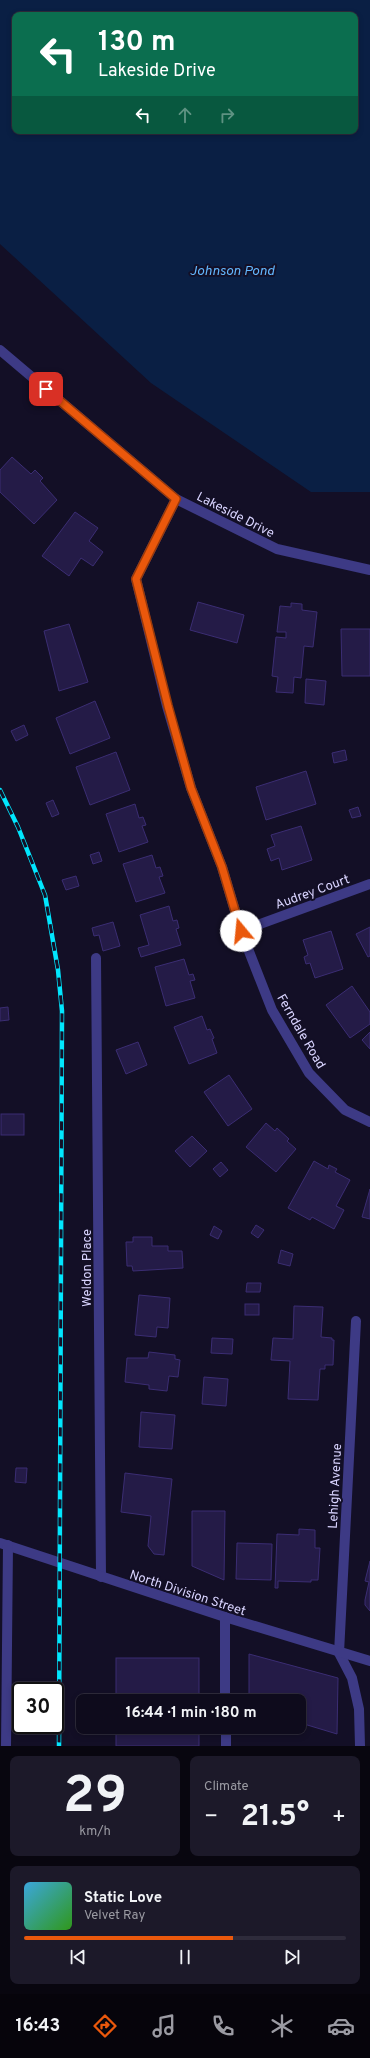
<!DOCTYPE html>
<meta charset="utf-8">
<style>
body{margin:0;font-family:Overpass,sans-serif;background:#1c1929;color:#f1f3f6;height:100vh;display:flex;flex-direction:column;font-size:15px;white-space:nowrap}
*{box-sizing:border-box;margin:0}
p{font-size:13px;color:#9b9ba3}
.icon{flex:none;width:22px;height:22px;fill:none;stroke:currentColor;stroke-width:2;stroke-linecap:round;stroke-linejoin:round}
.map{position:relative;height:1746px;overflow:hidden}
.sheet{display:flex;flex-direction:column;gap:10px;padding:10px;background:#08060f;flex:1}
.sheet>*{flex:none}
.top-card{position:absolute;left:12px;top:12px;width:346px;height:122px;border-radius:8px;box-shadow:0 2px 6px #0003,0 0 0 1px #2e2b3b;background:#0b6e4f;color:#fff;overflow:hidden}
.speed{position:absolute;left:12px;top:1682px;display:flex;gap:8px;font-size:20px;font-weight:700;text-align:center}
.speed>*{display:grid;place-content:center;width:52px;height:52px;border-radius:50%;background:#0e0b1c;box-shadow:0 2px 6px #0003,0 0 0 1px #2e2b3b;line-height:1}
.speed .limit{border:2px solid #111;border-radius:6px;background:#fff;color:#111}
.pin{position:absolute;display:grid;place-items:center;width:34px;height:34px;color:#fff;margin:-17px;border-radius:8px;box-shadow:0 2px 6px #0006}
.me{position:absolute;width:44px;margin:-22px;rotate:343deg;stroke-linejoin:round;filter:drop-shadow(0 0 3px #0008)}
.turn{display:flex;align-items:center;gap:14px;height:84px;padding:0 20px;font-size:18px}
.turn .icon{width:52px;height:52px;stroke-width:2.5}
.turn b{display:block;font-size:28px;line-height:34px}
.lanes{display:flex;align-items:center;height:38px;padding:0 20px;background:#0003;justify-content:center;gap:20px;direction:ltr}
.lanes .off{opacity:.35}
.big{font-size:30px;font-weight:700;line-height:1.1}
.sheet .tile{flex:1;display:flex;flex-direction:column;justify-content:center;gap:6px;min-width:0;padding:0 14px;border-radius:8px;background:#1c1929}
.sheet .dial{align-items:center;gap:0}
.dial b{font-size:52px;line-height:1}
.song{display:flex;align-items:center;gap:12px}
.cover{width:48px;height:48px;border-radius:6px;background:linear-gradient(135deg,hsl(200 70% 55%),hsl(110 70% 35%))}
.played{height:4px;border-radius:2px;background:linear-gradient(90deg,#ea580c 65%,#2e2b3b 65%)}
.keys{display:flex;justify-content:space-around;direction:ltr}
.heat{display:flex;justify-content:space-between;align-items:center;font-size:22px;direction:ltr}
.sheet .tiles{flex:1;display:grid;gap:10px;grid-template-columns:1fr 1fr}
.tile:last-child{grid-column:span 2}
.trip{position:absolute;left:76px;top:1694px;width:230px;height:40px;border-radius:8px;background:#0e0b1c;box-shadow:0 2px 6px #0003,0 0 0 1px #2e2b3b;font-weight:700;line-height:40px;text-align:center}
.dock{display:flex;height:64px;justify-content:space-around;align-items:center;background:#06040b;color:#9b9ba3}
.dock .icon{width:28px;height:28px}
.dock .current{color:#ea580c}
.dock b{font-size:18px;color:#f1f3f6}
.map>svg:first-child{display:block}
.water{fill:#0a1f44;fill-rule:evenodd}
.building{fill:#241b47;stroke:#3b2d73}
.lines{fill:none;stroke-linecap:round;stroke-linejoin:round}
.minor{stroke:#3d3a85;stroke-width:10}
.rail-casing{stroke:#01e6fe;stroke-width:4.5}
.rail{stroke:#130f26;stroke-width:3;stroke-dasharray:9;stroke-linecap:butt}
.route-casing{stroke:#983908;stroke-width:10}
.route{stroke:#ea580c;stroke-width:7}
.labels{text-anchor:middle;stroke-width:4;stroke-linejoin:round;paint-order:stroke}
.street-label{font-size:13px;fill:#d9d4ff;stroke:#130f26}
.water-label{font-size:14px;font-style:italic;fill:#63b7fe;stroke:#130f26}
</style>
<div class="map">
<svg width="370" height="1746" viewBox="0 0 370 1746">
<rect width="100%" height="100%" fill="#130f26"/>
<path class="water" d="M0 0H370V492H311L151 383 0 244ZM15 15H355V131H15Z"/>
<g class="building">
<path d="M12 457 31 474 35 470 43 478 40 481 57 500 34 524 0 492V470Z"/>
<path d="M75 512 98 528 89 541 103 552 93 566 81 558 69 576 42 556Z"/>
<path d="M198 602 244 615 237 643 190 630Z"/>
<path d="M291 603 302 604V610L317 612 313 647 304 646 301 678 294 677 293 693 276 692 278 677 272 676 276 637 286 638V632H277L280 606 291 607Z"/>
<path d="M69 624 88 682 59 691 44 631Z"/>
<path d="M341 629H370V676H342Z"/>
<path d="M306 679 326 681 324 705 305 703Z"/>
<path d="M95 701 110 738 70 754 56 718Z"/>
<path d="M24 725 28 735 16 741 11 731Z"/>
<path d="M345 750 347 760 334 763 332 753Z"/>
<path d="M116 752 130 790 90 805 76 767Z"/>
<path d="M306 771 316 804 266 820 256 787Z"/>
<path d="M53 800 59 814 52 817 46 803Z"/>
<path d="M135 804 139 818 143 817 146 825 142 826 148 842 119 852 106 814Z"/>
<path d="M358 807 361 816 352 818 349 810Z"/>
<path d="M301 826 312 860 282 870 279 858 271 861 267 849 275 846 271 835Z"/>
<path d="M99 852 102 861 93 864 90 855Z"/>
<path d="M152 855 156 868 160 867 163 876 159 877 165 893 136 902 123 864Z"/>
<path d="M76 876 79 886 66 890 62 880Z"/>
<path d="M169 906 173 921 177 920 179 928 176 929 181 945 141 957 138 948 149 945 140 915Z"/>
<path d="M113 922 120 946 103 951 99 935 94 936 92 928Z"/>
<path d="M370 927V956L368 957 356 934Z"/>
<path d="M331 931 343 969 315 978 310 963 306 964 304 957 308 955 303 940Z"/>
<path d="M184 959 189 975 193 974 195 980 190 981 195 998 166 1006 155 967Z"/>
<path d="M352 986 370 1012V1024L350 1038 326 1005Z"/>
<path d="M8 1007 9 1020 0 1021V1008Z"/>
<path d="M202 1016 207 1030 210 1029 214 1038 212 1039 217 1053 189 1064 174 1027Z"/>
<path d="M370 1032V1049L362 1040Z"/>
<path d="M138 1042 147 1065 126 1074 116 1050Z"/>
<path d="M229 1075 252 1109 228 1126 204 1092Z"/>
<rect x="1" y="1114" width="23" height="21"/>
<path d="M266 1123 275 1131 277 1128 289 1139 287 1141 296 1149 276 1172 246 1147Z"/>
<path d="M192 1136 207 1151 190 1167 175 1151Z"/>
<path d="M314 1161 328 1169 329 1165 337 1169 335 1172 350 1180 336 1206 344 1210 334 1229 312 1217 310 1220 288 1208Z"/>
<path d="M221 1162 228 1170 220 1177 213 1169Z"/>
<path d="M370 1189V1219L362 1217Z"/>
<path d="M256 1225 264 1230 258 1238 251 1233Z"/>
<path d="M214 1226 222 1231 218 1239 210 1235Z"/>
<path d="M133 1237H152V1246H168V1251H182L183 1268 133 1271 132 1266H127L126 1242H133Z"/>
<path d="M281 1250 293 1254 290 1266 278 1263Z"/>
<path d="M247 1283H261L260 1292H246Z"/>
<path d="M139 1295 170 1298 168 1328 157 1327 156 1337 135 1335Z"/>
<rect x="245" y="1304" width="14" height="11"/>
<path d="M294 1306 323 1307 321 1337 332 1338V1340H334L333 1365H325V1369H320L318 1400 288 1399 290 1361 271 1360 273 1338 293 1339Z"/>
<path d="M212 1338 233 1339 232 1354 211 1353Z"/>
<path d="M149 1352 175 1355V1359L180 1360 178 1377 169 1376 167 1391 149 1389V1385L125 1382 127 1358H148Z"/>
<path d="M204 1377 228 1379 226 1406 202 1404Z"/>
<path d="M141 1412 175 1415 172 1449 139 1447Z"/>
<path d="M16 1468H27L26 1483 15 1482Z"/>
<path d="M125 1473 172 1479 164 1555 154 1554 148 1546 151 1516 121 1512Z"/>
<path d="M192 1511H225L224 1580 192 1566Z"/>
<path d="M299 1529 315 1530V1548H320L318 1580H311V1582L278 1581V1588H275L277 1534 299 1535Z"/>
<path d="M237 1543 272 1544 271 1580 236 1579Z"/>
<path d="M370 1561V1611L365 1605V1600L369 1582 365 1581Z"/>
<path d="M249 1654 338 1678 337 1734 304 1724 305 1720 299 1719V1701H249Z"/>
<rect x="116" y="1658" width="83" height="43"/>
<rect x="116" y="1727" width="83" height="19"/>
</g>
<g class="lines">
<g class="minor">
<path d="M0 350 176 499 277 549 370 570"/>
<path d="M176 499 136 579 167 706 191 788 222 867 241 931 272 1010 309 1073 345 1110 370 1122"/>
<path d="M241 931 370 884"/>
<path d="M96 958 101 1577"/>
<path d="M356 1321 339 1653 352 1678 359 1709 360 1746"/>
<path d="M0 1543 225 1617 370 1661"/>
<path d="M225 1617V1701"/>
<path d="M226 1727V1746"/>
<path d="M6 1746 8 1545"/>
</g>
<g class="rail-casing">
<path id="rail" d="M0 790 18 827 45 895 58 970 62 1011 59 1746"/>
</g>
<use href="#rail" class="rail"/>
</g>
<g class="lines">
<g class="route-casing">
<path id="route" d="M46 389 176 499 136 579 168 706 191 788 222 867 241 931"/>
</g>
<use href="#route" class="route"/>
</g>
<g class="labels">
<g class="street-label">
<text transform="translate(236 514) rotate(27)" y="5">Lakeside Drive</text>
<text transform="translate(312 891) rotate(-20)" y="5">Audrey Court</text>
<text transform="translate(302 1031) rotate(60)" y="5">Ferndale Road</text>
<text transform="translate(86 1268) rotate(-90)" y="5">Weldon Place</text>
<text transform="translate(334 1486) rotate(-87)" y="5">Lehigh Avenue</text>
<text transform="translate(188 1592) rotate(18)" y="5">North Division Street</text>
</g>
<g class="water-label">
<text x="232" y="275">Johnson Pond</text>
</g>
</g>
</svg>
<div class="speed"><div class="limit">30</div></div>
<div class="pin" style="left:46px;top:389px;background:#d93025"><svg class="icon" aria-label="arrive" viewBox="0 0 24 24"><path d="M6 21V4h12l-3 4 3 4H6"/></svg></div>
<svg class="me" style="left:241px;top:931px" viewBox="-20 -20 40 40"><circle r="19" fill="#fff"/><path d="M0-13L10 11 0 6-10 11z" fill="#ea580c"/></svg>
<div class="trip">16:44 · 1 min · 180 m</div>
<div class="top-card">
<div class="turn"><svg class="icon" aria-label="left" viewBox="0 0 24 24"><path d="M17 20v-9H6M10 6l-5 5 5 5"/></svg><div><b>130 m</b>Lakeside Drive</div></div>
<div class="lanes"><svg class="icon" aria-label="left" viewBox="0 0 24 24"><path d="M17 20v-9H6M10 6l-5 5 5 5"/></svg><svg class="icon off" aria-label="ahead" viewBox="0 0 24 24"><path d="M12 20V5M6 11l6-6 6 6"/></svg><svg class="icon off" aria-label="right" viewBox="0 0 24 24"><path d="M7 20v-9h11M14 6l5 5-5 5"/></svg></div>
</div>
</div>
<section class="sheet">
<div class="tiles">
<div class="tile dial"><b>29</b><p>km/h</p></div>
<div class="tile"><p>Climate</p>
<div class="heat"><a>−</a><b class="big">21.5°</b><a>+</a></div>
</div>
<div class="tile">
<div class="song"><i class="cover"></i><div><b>Static Love</b><p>Velvet Ray</p></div></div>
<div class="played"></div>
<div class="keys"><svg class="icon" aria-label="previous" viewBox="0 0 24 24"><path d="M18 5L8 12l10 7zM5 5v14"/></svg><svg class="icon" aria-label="pause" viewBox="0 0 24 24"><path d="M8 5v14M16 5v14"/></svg><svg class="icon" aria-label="next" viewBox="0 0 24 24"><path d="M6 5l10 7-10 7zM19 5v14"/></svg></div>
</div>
</div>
</section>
<nav class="dock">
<b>16:43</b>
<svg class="icon current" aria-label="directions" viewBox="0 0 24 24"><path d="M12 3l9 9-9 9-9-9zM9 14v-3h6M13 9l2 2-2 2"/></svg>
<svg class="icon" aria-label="music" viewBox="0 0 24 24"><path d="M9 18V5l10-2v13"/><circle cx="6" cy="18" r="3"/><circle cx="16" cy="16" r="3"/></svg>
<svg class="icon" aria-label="phone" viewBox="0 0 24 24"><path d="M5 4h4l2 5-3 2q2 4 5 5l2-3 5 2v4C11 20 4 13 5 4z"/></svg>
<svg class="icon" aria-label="climate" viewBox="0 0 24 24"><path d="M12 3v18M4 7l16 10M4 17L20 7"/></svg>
<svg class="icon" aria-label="car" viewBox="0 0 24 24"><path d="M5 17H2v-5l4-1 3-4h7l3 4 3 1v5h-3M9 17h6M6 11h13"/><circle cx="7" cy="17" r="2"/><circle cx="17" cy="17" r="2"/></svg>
</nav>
